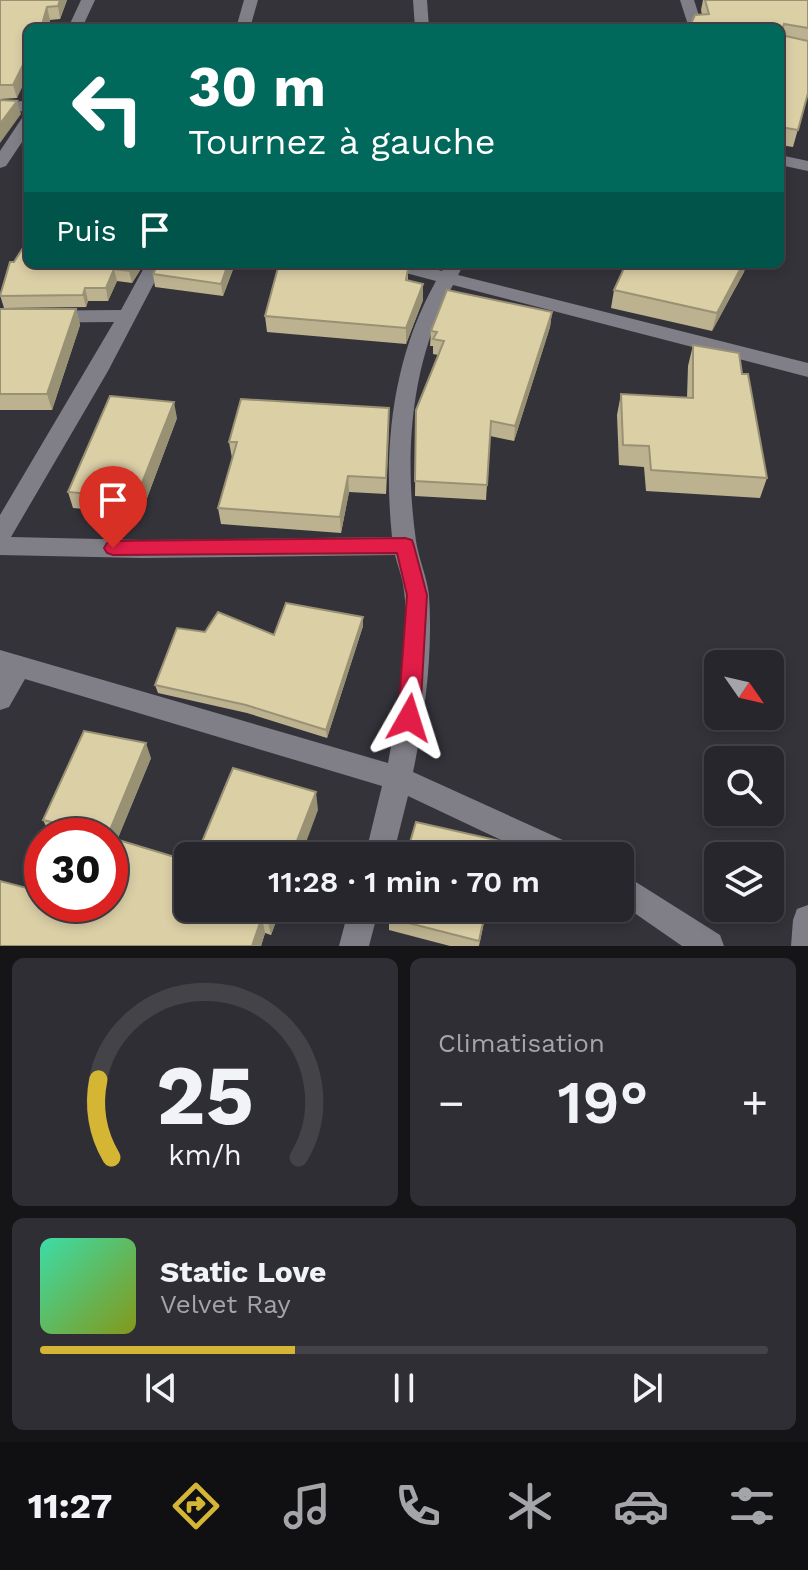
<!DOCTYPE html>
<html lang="fr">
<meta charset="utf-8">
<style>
body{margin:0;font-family:"Work Sans",sans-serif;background:#2f2e34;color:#f1f3f6;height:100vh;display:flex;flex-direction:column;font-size:30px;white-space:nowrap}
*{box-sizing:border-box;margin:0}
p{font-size:26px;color:#a4a5a9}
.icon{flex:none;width:44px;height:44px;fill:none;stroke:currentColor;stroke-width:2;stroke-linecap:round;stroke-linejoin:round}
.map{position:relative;height:946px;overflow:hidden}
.panel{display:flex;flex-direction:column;gap:12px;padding:12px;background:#151518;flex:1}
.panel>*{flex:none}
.guide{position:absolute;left:24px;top:24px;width:760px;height:244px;border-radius:12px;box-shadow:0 4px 12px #0003,0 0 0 2px #434348;background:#00695c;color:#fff;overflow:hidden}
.needle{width:52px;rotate:124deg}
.fabs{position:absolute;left:704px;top:650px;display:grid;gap:16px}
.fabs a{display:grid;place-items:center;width:80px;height:80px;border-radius:12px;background:#27262c;box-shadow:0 4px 12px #0003,0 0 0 2px #434348;font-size:40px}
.speed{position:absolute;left:24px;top:818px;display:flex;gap:16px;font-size:40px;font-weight:700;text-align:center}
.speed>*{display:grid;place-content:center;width:104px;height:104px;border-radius:50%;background:#27262c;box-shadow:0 4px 12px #0003,0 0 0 2px #434348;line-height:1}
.speed .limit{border:12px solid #d22;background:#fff;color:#111}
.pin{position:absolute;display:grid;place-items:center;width:68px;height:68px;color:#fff;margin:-82px -34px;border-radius:50% 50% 50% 0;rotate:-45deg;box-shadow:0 0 8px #0007}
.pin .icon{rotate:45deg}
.me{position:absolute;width:88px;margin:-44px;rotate:6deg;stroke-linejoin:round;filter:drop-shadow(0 0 6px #0008)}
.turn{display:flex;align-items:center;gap:28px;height:168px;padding:0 32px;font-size:36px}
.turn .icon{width:104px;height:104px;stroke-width:2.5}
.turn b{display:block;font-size:56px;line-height:68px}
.then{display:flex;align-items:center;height:76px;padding:0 32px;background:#0003;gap:16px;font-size:30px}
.big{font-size:60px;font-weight:600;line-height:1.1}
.panel .card{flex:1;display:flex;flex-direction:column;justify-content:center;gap:12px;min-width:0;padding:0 28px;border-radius:12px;background:#2f2e34}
.panel .dial{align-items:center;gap:0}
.dial svg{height:208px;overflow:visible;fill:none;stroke:#434348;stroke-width:7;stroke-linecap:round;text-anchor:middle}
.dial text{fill:#f1f3f6;stroke:none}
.song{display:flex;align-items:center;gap:24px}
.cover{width:96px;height:96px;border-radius:12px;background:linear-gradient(135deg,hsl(160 70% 55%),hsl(70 70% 35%))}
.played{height:8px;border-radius:4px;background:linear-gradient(90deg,#d5b534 35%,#434348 35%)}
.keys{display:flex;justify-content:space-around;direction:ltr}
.heat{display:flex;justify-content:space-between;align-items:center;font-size:44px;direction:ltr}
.panel .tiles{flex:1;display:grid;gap:12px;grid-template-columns:1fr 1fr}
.card:last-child{grid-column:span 2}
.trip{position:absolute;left:174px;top:842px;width:460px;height:80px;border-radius:12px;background:#27262c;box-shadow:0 4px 12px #0003,0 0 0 2px #434348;font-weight:600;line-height:80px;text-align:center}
.menu{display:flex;height:128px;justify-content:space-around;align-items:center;background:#100f12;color:#a4a5a9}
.menu .icon{width:56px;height:56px}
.menu .on{color:#d5b534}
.menu b{font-size:36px;color:#f1f3f6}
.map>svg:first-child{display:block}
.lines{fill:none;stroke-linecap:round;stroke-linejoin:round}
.minor{fill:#807f87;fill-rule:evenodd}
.wall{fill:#bcb28f}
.shaded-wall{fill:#999174}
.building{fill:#dbcfa6;stroke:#999174;stroke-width:2}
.route{fill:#e11d48;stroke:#92132f;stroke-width:2}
</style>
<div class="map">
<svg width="808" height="946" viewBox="0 0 808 946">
<rect width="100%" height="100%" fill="#34333a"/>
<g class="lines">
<g class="minor">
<path d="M81 0H95L82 28H68Z"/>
<path d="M244 0H258L250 28H236Z"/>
<path d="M413 0H427L429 28H415Z"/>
<path d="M680 0H694L703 28H689Z"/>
<path d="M28 101V111L0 112V102Z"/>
<path d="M28 116V133L6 166 0 168V151L22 118Z"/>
<path d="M780 155 808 161V171L780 165Z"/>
<path d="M146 264H164L108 371 11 537 142 540 392 537C383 449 392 359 436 281L387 268 384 264H415L442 271 446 264H464L458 275 808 363V377L453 285C410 363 404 455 416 541 419 560 427 577 429 595 433 653 425 715 413 772L576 846 580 856H535L408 796 393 856H365L382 786 25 679 9 707 0 710V650L388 763C398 708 411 647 404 591 403 579 398 567 395 555L142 558 0 555V515L114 322 0 323V311L121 310Z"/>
<path d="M620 872 720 935 724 946H682L620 903Z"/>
<path d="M808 905V946H791L793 920 797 909Z"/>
<path d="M349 908H379L369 946H339Z"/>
</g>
</g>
<g class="wall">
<path d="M0 0H67L60 19 50 20 49 28H28L17 98 0 99Z"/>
<path d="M703 0H808V93L793 147 780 145V28L702 15 701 10Z"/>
<path d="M28 264H144L132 283 117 281 108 301H88L86 307 4 308 0 295Z"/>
<path d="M158 264H235L223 296 155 287 153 274Z"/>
<path d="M626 264H746L744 272 712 331 611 308 614 290Z"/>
<path d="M408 269V281L423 284V300L406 344 267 332 265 316Z"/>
<path d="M0 309H76L80 325 52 410H0Z"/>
<path d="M552 312 550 327 514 441 490 436 486 500 415 496 416 410 438 355 433 354V346H430L431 331Z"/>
<path d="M693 345 742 374 767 478 760 498 646 491 644 467 619 465 617 415 621 394 687 398 688 366Z"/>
<path d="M389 408 386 494 349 492 341 533 221 524 218 508 232 458 229 442Z"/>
<path d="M177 418 141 514 73 508 68 492Z"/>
<path d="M363 626 327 738 247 713 158 693 155 685 205 632 274 635Z"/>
<path d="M151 758 117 840 188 908H281L271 935 265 933 261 946H0L42 904H110V836H57L50 834 43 820Z"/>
<path d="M487 908 479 946H450L389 930V918Z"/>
</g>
<g class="shaded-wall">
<path d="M60 0H67L60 19 58 6Z"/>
<path d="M47 7 50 20 49 28H41Z"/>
<path d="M28 55V75L17 98 13 85Z"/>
<path d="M17 101 21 114 0 143V124Z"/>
<path d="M134 264H144L132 283 129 271Z"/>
<path d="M228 264H235L223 296 221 284Z"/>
<path d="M743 264H746L744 272 712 331 717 313Z"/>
<path d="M114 269 117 281 108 301 106 288Z"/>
<path d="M423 284V300L406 344V328Z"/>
<path d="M85 288 88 301 86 307 83 295Z"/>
<path d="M76 309 80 325 52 410 47 394Z"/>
<path d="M552 312 550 327 514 441 515 426Z"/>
<path d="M174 402 177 418 141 514 136 498Z"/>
<path d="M389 408V424L386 494V478Z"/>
<path d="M348 476 349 492 341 533 340 517Z"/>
<path d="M363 617V626L327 738 326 730Z"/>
<path d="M146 743 151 758 114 848 110 839V836L108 835Z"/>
<path d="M316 792 318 810 301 856H291Z"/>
<path d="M271 908H281L271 935 267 918Z"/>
<path d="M262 917 265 933 261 946H252Z"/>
</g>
<g class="building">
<path d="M0 0H60L58 6 47 7 41 28H28V55L13 85H0Z"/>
<path d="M705 0H808V28L784 24 781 35 808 41V93L798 130 780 127V28H689L695 15 709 14Z"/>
<path d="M0 100 17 101 0 124Z"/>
<path d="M28 240V264H134L129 271 114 269 106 288H85L83 295 0 296 10 262H14Z"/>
<path d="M158 264H228L221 284 153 274Z"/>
<path d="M279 264H359L408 269 406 280 423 284 406 328 265 316Z"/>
<path d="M626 264H743L717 313 614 290Z"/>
<path d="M447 290 552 312 515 426 491 421 487 485 415 481 416 410 444 341 433 339 437 332 431 331Z"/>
<path d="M0 309H76L47 394H0Z"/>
<path d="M693 345 739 353 742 374H748L767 478 651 470 649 446 623 445 621 394 693 398Z"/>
<path d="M110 396 174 402 136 498 68 492Z"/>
<path d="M241 399 389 408 386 478 348 476 340 517 218 508 237 442H229Z"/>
<path d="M286 603 363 617 326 730 246 705 155 685 177 628 205 632 218 612 274 635Z"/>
<path d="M84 731 146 743 108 835 43 820Z"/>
<path d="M233 768 316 792 291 856H196Z"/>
<path d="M416 822 500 841 497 856H406Z"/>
<path d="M112 838 188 861V908H271L267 918 262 917 252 946H0V881L42 892V904H110V844Z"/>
<path d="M392 908H486L479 941 389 918Z"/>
</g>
<path class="route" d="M405 538 412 540 414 546 427 595 420 718 416 725 409 728 401 725 398 718 407 595 397 553 113 555 107 553 104 548 107 543 113 541Z"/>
</svg>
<div class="fabs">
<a><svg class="needle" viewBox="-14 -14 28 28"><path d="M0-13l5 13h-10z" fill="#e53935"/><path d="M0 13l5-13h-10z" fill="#a4a5a9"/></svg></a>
<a><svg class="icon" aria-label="search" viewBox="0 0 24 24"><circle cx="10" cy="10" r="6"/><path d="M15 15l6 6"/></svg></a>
<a><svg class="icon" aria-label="layers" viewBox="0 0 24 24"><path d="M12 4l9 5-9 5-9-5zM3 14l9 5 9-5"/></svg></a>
</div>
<div class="speed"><div class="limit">30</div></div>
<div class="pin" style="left:113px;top:548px;background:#d93025"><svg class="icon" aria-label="arrive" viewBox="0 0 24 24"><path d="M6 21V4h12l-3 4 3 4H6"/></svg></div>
<svg class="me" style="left:409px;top:718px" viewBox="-20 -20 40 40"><path d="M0-17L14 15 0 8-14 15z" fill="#e11d48" stroke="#fff" stroke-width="4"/></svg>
<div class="trip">11:28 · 1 min · 70 m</div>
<div class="guide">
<div class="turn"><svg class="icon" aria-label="left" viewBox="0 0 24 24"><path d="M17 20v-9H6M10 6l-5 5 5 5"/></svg><div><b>30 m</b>Tournez à gauche</div></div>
<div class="then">Puis<svg class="icon" aria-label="arrive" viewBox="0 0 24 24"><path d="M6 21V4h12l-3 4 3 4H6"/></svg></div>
</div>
</div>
<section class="panel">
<div class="tiles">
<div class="card dial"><svg viewBox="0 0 100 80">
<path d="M14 69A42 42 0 1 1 86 69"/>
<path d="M14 69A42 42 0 0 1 9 39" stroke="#d5b534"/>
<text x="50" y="56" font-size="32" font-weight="700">25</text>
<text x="50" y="72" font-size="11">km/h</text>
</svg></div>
<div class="card"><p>Climatisation</p>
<div class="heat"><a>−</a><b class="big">19°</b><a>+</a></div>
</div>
<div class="card">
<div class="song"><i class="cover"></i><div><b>Static Love</b><p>Velvet Ray</p></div></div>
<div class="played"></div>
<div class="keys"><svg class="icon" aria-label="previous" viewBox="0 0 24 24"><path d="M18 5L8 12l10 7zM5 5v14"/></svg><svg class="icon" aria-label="pause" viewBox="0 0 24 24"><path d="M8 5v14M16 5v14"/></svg><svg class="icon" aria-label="next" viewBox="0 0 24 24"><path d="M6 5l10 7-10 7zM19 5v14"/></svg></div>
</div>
</div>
</section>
<nav class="menu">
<b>11:27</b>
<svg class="icon on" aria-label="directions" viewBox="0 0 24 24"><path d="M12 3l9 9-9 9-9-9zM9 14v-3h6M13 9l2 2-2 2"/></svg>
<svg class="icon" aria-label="music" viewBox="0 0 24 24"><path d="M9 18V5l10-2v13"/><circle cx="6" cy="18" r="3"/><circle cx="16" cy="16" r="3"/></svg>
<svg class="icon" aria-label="phone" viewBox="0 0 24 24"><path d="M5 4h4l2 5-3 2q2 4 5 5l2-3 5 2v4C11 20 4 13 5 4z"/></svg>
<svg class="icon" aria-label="climate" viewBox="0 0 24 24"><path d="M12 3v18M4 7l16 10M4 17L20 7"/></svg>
<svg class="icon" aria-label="car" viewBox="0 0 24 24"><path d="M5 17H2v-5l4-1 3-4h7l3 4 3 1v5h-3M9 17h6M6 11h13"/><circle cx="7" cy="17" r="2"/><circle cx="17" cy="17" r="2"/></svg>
<svg class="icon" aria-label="filters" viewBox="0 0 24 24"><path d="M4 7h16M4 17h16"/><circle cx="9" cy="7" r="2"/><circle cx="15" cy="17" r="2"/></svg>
</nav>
